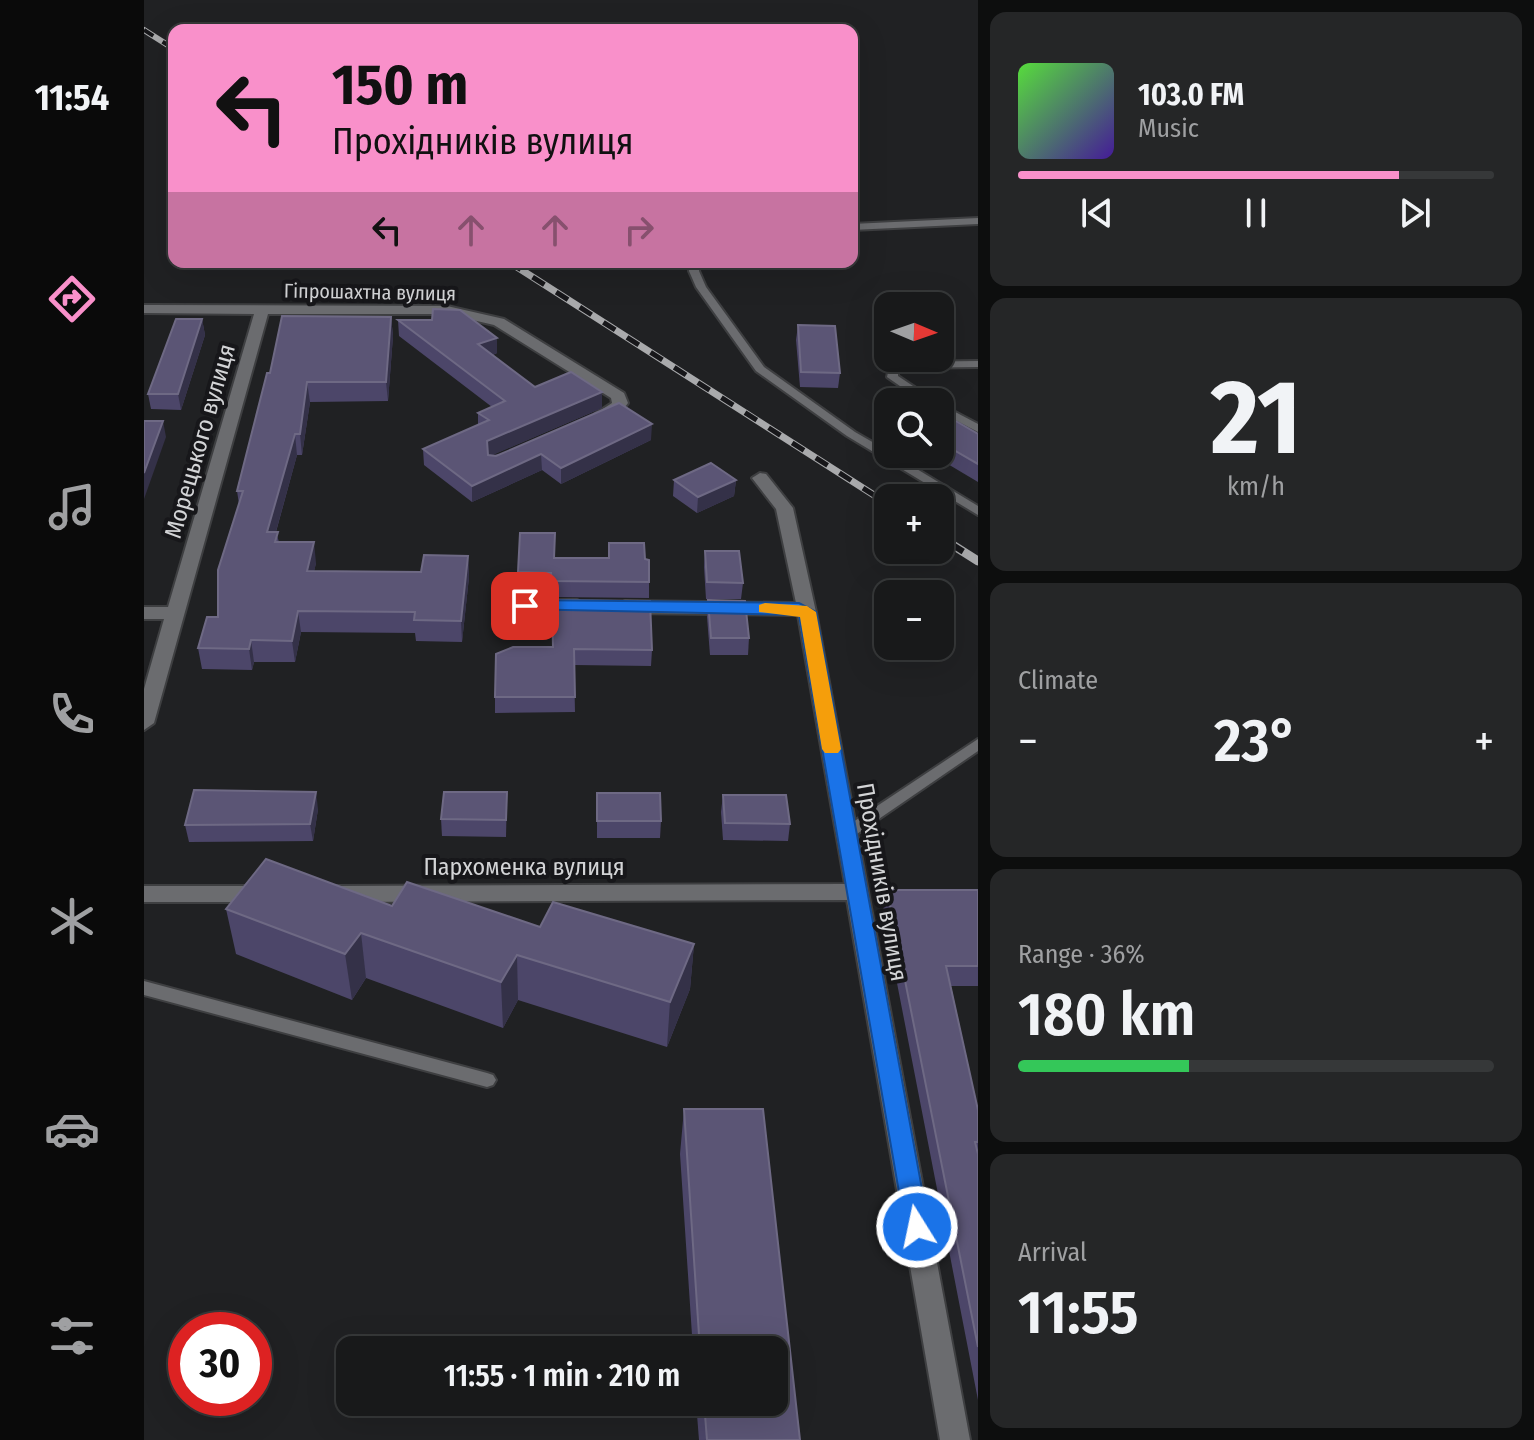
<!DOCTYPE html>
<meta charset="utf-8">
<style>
body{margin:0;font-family:"Fira Sans Condensed",sans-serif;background:#252627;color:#f1f3f6;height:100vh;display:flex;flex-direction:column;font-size:30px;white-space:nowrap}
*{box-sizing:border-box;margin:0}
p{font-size:26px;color:#9fa0a2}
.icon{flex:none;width:44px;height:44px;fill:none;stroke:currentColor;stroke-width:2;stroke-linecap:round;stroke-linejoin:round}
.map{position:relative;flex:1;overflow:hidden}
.side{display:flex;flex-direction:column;gap:12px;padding:12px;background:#0d0e0e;width:556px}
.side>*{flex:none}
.top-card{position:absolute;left:24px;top:24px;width:690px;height:244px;border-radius:16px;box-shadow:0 8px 32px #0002,0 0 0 2px #363839;background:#f990ca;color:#111;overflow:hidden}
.needle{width:52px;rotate:92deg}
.buttons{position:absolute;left:730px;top:292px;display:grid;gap:16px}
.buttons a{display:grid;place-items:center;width:80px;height:80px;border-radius:16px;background:#18191a;box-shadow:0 8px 32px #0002,0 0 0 2px #363839;font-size:40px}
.speed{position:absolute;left:24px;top:1312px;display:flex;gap:16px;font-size:40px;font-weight:700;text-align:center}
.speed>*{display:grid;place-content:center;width:104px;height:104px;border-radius:50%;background:#18191a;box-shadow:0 8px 32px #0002,0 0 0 2px #363839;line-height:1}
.speed .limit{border:12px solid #d22;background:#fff;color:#111}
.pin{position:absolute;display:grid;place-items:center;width:68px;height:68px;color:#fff;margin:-34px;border-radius:16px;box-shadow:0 4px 12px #0006}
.me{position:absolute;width:88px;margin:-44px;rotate:350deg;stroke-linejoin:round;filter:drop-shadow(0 0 6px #0008)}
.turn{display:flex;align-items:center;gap:28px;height:168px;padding:0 32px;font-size:36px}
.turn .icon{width:104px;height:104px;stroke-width:2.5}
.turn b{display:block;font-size:56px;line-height:68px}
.lanes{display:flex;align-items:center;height:76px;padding:0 32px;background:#0003;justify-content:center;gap:40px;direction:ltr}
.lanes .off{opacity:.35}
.big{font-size:60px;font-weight:600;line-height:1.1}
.side .widget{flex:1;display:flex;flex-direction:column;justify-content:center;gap:12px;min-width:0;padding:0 28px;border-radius:16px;background:#252627}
.side .dial{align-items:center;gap:0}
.dial b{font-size:104px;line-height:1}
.song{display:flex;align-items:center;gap:24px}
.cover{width:96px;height:96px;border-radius:12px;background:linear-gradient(135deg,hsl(110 70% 55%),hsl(260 70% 35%))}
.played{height:8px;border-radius:4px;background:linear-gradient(90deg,#f990ca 80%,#363839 80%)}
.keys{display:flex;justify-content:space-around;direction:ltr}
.heat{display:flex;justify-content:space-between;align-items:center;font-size:44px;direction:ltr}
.charge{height:12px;border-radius:6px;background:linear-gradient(90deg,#34c759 36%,#363839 0)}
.trip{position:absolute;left:192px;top:1336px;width:452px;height:80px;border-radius:16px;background:#18191a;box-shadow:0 8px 32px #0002,0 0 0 2px #363839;font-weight:600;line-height:80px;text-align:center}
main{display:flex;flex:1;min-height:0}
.tab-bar{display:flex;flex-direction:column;width:144px;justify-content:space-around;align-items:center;background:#0a0a0a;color:#9fa0a2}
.tab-bar .icon{width:56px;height:56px}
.tab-bar .current{color:#f990ca}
.tab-bar b{font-size:36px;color:#f1f3f6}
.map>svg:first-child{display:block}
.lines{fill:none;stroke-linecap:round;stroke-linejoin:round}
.lane-casing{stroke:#3e3f41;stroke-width:4}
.street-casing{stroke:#3e3f41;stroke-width:4}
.lane{fill:#6b6c6f;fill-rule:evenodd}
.street{fill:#6b6c6f;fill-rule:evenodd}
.rail-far2-casing{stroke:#a9aaac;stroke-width:6}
.rail-far1-casing{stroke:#a9aaac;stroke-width:7}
.rail-casing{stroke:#a9aaac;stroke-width:9}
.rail-far2{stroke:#17171a;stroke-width:4;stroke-dasharray:11;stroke-linecap:butt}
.rail-far1{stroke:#17171a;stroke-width:5;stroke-dasharray:14;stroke-linecap:butt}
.rail{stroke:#17171a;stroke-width:6;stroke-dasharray:18;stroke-linecap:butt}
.wall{fill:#4c4669}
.shaded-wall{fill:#343148}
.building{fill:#5b5575;stroke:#6e6984;stroke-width:2}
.route{fill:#1a73e8;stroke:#114b97;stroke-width:2}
.slow{fill:#f59e0b}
.labels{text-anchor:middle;stroke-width:8;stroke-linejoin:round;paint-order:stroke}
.far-street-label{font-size:20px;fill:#d3d4d6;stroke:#17171a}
.street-label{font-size:24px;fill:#d3d4d6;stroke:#17171a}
</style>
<main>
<nav class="tab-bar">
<b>11:54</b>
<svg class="icon current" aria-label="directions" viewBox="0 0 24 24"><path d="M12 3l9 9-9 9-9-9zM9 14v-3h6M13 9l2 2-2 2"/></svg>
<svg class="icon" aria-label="music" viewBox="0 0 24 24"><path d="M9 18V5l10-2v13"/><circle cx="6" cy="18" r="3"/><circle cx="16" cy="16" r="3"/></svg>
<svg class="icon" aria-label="phone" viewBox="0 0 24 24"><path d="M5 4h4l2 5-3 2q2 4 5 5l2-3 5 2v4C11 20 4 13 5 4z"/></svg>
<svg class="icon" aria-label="climate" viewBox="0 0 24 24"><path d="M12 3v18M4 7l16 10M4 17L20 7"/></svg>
<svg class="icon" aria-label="car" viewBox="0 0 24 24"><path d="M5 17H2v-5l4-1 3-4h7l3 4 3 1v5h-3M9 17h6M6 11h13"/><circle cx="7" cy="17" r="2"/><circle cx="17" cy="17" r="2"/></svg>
<svg class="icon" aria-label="filters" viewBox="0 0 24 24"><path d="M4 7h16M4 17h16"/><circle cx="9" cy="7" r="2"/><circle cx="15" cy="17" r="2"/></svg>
</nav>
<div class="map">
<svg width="834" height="1440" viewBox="0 0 834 1440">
<rect width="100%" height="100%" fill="#202123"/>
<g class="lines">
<g class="lane-casing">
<g id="lane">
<path d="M834 218V224L708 230V224Z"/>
<path d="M546 262H556L555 271 562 287 620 367 711 432 744 451V454H748L834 506V515L703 436 612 371 552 287 545 271Z"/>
<path d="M834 361V367L760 368 754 372V376L793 402H779L743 377 745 368 758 362Z"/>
<path d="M796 404 834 424V432L796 412Z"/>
<path d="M834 739V751L707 838H697L694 834 697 830Z"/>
<path d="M0 981 343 1073 349 1075 352 1080 349 1085 343 1087 0 995Z"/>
</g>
</g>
<g class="street-casing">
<g id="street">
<path d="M0 305 303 306 360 319 480 393 484 403C476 414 466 424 451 420V414L468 403 467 398 350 325 303 314H124L10 723 0 730V689L20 619H0V607H24L110 314 0 313Z"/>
<path d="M616 473 622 474 649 508 672 612 826 1440H796L703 900 188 902 180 900 177 894 180 888 188 886 701 884 654 615 481 613 472 607 481 601 652 603 632 509 608 478Z"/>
<path d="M381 600H433L442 606 433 612 374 610 372 606Z"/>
<path d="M0 886H120L128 888 131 894 128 900 120 902H0Z"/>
</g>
</g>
<use href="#lane" class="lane"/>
<use href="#street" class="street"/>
<g class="rail-far2-casing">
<path id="rail-far2" d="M0 30 30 49"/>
</g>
<g class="rail-far1-casing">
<g id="rail-far1">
<path d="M365 262 744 504"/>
<path d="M796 537 808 544"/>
</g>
</g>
<g class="rail-casing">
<path id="rail" d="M804 542 834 561"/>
</g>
<use href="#rail-far2" class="rail-far2"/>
<use href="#rail-far1" class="rail-far1"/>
<use href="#rail" class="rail"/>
</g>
<g class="wall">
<path d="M247 317 249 336 244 401 166 402 158 455H153L132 532 135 542 172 563 170 571 277 572 324 556 325 577 318 642 272 641 271 633 157 632 151 662H110L108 670 58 669 54 648 74 617 95 504 93 491 126 373Z"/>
<path d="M58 319 61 335 37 410 7 409 4 394Z"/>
<path d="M254 320 353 353 349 355 391 387 458 408 348 455 507 440 417 484 398 470 328 502 280 465 279 449 334 425V413L348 407 255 336Z"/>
<path d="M654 325 696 373 694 388 656 387 652 340Z"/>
<path d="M796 414 834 434V482L787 454H796Z"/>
<path d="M530 480H592L590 496 553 513 529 496Z"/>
<path d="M465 543 501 559 505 582V598L408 597 407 589H375L374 572 410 558H464Z"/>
<path d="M561 551 599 583 597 599H562L560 567Z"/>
<path d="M564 600 605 638 604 655H566L563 617Z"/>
<path d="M369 647 508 650 507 666 430 665 431 712 351 713V697Z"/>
<path d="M363 792 362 837 298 836 297 819Z"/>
<path d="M453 793 517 821 516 838H453Z"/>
<path d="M579 795 646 824 644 841 579 840 577 812Z"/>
<path d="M174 809 169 841 45 842 41 825Z"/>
<path d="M743 890H834V986H807L834 1110V1400L739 911Z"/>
<path d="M248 906 396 927 550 944 546 989 523 1047 374 1000 359 1028 222 978 208 1000 92 954 82 909Z"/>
<path d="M540 1109H619L656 1440H555L552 1402H630V1350H549L536 1154Z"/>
</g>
<g class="shaded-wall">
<path d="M247 317 249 336 244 401 242 382Z"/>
<path d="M58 319 61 335 37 410 34 394Z"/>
<path d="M353 338V353L335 360 334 344Z"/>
<path d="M163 382 166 402 158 455 156 434Z"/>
<path d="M458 392V408L344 457 343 441Z"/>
<path d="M19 421 22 437 0 499V473Z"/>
<path d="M508 424 507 440 417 484V468Z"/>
<path d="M151 434 153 455 126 553 123 532Z"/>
<path d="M397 454 398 470 328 502V486Z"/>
<path d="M592 480 590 496 553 513 554 497Z"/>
<path d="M170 542 172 563 166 591 163 571Z"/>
<path d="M324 556 325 577 318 642 317 621Z"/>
<path d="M154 611 157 632 151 662 148 641Z"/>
<path d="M107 640 110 662 108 670 105 649Z"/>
<path d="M172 792 174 809 169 841 166 824Z"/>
<path d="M217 933 222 978 208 1000 201 954Z"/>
<path d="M550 944 546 989 523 1047 526 1002Z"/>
<path d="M373 955 374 1000 359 1028 357 982Z"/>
</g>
<g class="building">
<path d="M289 309 316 310 353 338 334 344 391 387 427 372 458 392 343 441 344 455 352 456 475 403 508 424 417 468 397 454 328 486 279 449 345 420 334 413 361 401 254 320H288Z"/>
<path d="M138 316 247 317 242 382H163L156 434H151L123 532H134L131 542H170L163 571 277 572 280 555 324 556 317 621 270 620 271 612 154 611 148 641 107 640 105 649 54 648 63 617H74V570L99 491H93L123 373H126Z"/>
<path d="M32 319H58L34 394H4Z"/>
<path d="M654 325 691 326 696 373 657 372Z"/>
<path d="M798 413 834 434V464L796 442V414Z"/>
<path d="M0 421H19L0 473Z"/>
<path d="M567 463 592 480 554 497 530 480Z"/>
<path d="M376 533H411L410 558H465V543H500L501 559 505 560V582L408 581 407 573 374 572Z"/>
<path d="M561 551H595L599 583 563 582Z"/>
<path d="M408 600 506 601 508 650 430 649 431 697H351L352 654 369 647H409Z"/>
<path d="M564 600 601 601 605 638H567Z"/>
<path d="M50 790 172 792 166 824 41 825Z"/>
<path d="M300 792H363L362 820 297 819Z"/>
<path d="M453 793H516L517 821H453Z"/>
<path d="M579 795H642L646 824 581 823Z"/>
<path d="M122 859 248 906 263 882 396 927 409 902 550 944 526 1002 373 955 357 982 217 933 201 954 82 909Z"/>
<path d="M743 890H834V966H802L834 1110V1142H831L834 1154V1347Z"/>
<path d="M540 1109H619L656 1440H563L560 1402H630V1350H556Z"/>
</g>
<path class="route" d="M381 600 655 603 672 612 785 1227 782 1235 773 1238 764 1235 761 1227 655 615 375 609 373 606Z"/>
<path class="slow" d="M621 603 663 606 672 612 697 749 694 753H681L678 749 656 617 615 612V605Z"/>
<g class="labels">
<g class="far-street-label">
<text transform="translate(226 292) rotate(1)" y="7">Гіпрошахтна вулиця</text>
</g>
<g class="street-label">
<text transform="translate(56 441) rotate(-74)" y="8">Морецького вулиця</text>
<text x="380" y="875">Пархоменка вулиця</text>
<text transform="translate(738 882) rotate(80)" y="8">Прохідників вулиця</text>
</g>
</g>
</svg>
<div class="buttons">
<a><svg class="needle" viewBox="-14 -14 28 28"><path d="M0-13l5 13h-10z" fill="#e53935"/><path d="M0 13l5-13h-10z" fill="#9fa0a2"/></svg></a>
<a><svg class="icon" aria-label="search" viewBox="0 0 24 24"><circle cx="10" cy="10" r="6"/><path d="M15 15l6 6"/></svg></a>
<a>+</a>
<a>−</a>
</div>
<div class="speed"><div class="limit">30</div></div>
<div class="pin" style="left:381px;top:606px;background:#d93025"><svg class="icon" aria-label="arrive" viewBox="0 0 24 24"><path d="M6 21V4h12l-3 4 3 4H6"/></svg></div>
<svg class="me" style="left:773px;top:1227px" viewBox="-20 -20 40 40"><circle r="17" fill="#1a73e8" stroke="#fff" stroke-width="3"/><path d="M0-11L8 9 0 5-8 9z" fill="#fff"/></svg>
<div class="trip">11:55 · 1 min · 210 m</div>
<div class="top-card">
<div class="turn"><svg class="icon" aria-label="left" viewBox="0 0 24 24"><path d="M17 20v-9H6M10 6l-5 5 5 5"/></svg><div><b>150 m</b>Прохідників вулиця</div></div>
<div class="lanes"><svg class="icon" aria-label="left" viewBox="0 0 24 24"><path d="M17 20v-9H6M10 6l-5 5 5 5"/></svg><svg class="icon off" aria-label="ahead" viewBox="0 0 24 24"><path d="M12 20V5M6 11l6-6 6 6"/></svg><svg class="icon off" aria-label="ahead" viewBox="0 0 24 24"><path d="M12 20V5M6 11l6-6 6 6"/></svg><svg class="icon off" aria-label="right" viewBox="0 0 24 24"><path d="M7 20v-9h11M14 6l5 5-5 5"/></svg></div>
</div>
</div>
<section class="side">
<div class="widget">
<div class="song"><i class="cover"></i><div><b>103.0 FM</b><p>Music</p></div></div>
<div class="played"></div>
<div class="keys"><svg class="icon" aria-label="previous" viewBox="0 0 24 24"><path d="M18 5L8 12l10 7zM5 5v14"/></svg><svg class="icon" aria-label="pause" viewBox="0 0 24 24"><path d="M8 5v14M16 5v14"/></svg><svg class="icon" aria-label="next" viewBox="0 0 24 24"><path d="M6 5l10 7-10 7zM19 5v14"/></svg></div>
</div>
<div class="widget dial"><b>21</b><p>km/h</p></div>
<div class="widget"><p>Climate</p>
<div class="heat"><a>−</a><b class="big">23°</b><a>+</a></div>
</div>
<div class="widget"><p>Range · 36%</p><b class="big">180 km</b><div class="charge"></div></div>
<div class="widget"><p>Arrival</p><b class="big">11:55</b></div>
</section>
</main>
